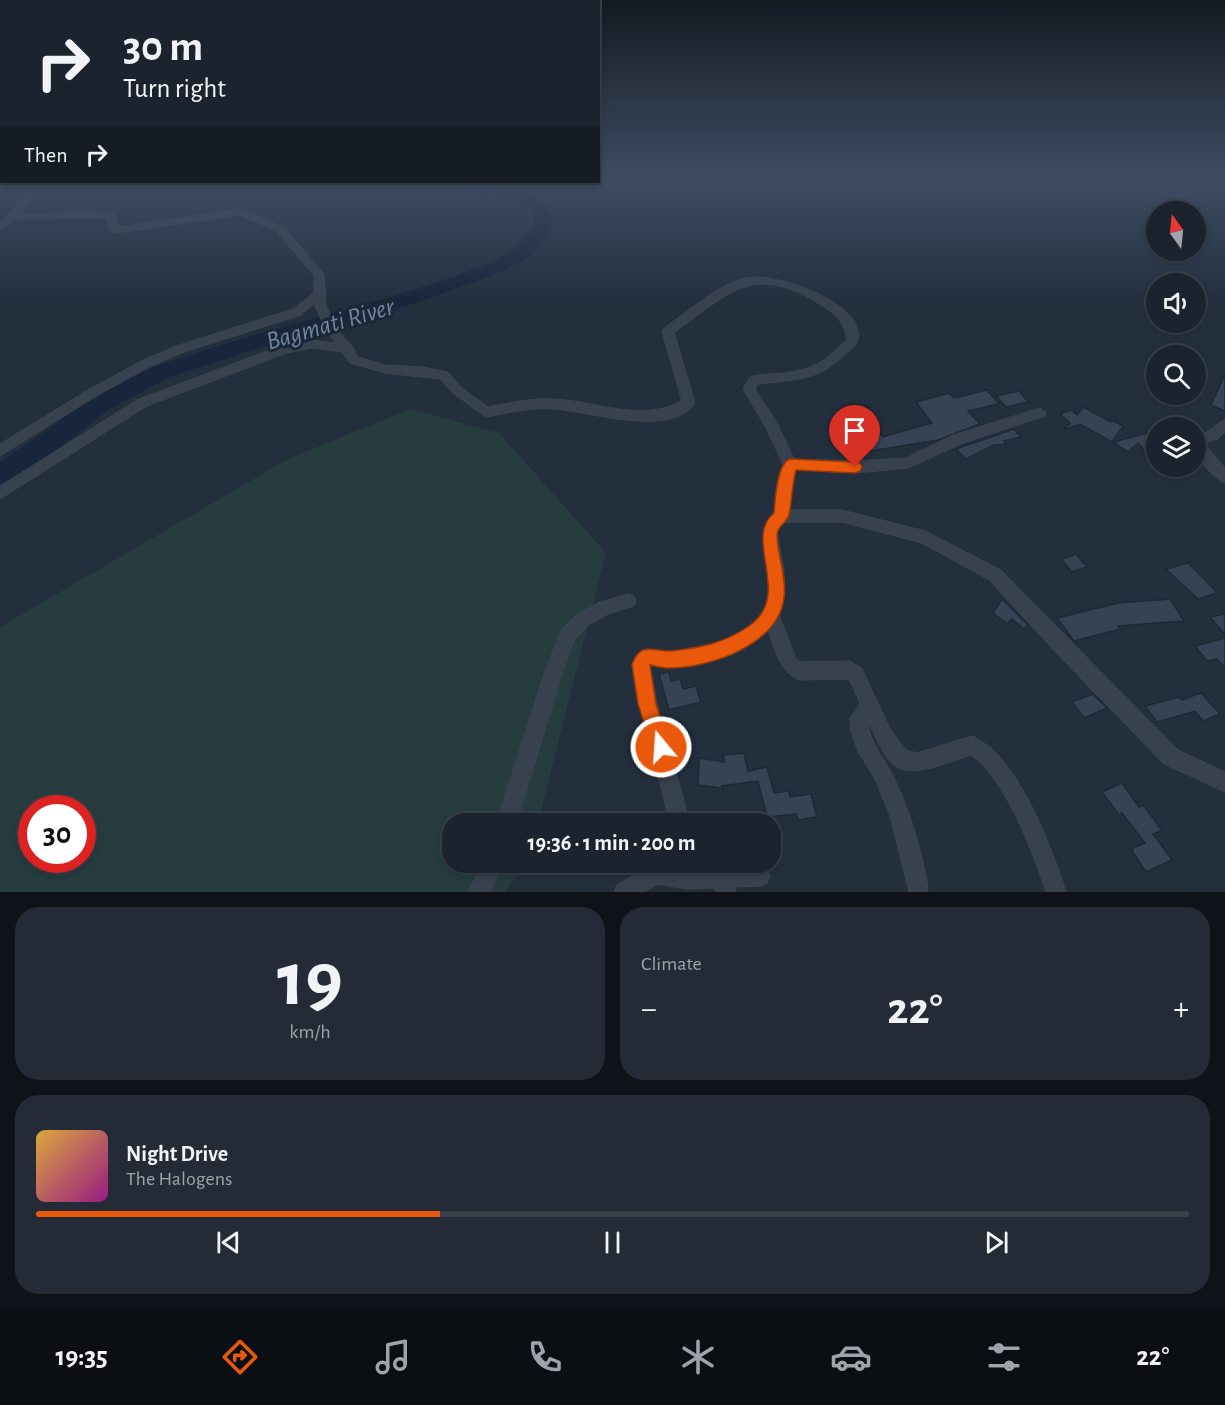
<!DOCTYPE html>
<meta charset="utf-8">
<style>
body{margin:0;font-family:"Alegreya Sans",sans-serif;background:#242b36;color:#f1f3f6;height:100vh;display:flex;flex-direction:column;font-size:22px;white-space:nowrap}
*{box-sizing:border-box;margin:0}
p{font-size:20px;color:#a0a4aa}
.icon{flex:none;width:33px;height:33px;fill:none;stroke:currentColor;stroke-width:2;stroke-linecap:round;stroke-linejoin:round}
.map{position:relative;height:892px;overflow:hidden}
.side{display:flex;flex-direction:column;gap:15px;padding:15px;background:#0f1319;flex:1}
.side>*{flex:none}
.guide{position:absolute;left:0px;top:0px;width:600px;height:183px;box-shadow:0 3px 9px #0003,0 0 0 2px #39404a;background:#1b232e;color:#f1f3f6;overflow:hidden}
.needle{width:39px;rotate:345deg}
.fabs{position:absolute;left:1146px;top:201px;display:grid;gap:12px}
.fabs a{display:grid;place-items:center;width:60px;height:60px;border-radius:50%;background:#1b232e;box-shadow:0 3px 9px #0003,0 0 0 2px #39404a;font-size:30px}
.speed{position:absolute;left:18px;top:795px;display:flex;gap:12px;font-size:30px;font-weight:700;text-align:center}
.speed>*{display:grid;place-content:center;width:78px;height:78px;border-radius:50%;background:#1b232e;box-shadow:0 3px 9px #0003,0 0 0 2px #39404a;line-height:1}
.speed .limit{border:9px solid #d22;background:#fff;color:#111}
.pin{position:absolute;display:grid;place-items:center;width:51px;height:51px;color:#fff;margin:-62px -26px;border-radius:50% 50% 50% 0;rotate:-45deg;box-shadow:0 0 6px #0007}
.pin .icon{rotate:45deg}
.me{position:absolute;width:66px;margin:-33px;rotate:342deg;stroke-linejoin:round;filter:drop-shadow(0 0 4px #0008)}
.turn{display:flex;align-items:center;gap:21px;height:126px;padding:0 24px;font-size:27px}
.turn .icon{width:78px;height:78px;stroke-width:2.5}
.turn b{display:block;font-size:42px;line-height:51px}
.then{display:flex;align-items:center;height:57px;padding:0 24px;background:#0003;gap:12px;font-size:22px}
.big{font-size:45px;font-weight:700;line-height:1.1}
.side .widget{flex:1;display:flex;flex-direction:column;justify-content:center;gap:9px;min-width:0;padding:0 21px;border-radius:24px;background:#242b36}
.side .dial{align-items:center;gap:0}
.dial b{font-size:78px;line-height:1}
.song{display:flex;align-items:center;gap:18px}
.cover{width:72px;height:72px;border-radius:9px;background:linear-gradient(135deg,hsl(40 70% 55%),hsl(310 70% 35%))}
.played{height:6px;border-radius:3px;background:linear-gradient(90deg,#ea580c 35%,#39404a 35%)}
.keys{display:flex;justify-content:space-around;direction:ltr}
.heat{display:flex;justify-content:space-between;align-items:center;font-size:33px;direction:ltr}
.side .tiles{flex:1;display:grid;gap:15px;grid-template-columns:1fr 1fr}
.widget:last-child{grid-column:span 2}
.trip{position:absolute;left:442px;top:813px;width:339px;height:60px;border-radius:24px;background:#1b232e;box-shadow:0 3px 9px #0003,0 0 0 2px #39404a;font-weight:700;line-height:60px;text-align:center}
.dock{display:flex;height:96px;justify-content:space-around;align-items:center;background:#0b0e12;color:#a0a4aa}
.dock .icon{width:42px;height:42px}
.dock .selected{color:#ea580c}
.dock b{font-size:27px;color:#f1f3f6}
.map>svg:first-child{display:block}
.green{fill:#263c3f;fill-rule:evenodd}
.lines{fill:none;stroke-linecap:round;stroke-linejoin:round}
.river{fill:#17263c;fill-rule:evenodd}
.building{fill:#364354;stroke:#1f2835;stroke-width:1.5}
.minor-casing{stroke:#414a57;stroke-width:1}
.minor{fill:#38414e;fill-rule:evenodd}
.route{fill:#ea580c;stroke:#983908;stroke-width:1.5}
.labels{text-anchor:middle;stroke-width:6;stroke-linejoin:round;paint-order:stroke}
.water-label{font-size:26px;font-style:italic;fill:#6d86a8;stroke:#1d2633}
</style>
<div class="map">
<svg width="1225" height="892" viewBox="0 0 1225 892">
<rect width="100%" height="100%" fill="#242f3e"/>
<path class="green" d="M410 409 499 433 606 553 538 823 453 824V862L524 863 505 892H0V627L288 459ZM32 808H82V860H32Z"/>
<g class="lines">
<path class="river" d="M427 182C449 180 526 188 542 202 547 206 550 213 553 218L549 235 527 259 493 275 416 303 252 350 170 377 108 410 58 449 9 482 0 485V462C51 429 98 390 154 367 174 359 195 354 215 347 295 322 376 304 455 276 487 264 526 254 535 218L530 208 500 198 429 185Z"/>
</g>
<g class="building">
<path d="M1225 374V411L1211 405Z"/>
<path d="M987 390 999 404 968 411 980 424 938 440 864 452 857 439 855 440 846 430 857 425 847 414 865 407 874 418 868 420 883 437 910 429 932 423 916 402 949 393 954 398Z"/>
<path d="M1019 391 1028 402 1006 407 996 396Z"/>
<path d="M1083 407 1111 422 1112 420 1123 426 1112 442 1080 424 1063 430 1070 423 1060 414 1071 410 1077 415Z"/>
<path d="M1014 429 1021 437 1004 441 1007 444 994 445 966 459 956 449Z"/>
<path d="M1156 431V462L1138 443 1128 452 1113 442Z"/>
<path d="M1076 554 1087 567 1072 572 1061 559Z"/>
<path d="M1188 563 1209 584 1217 593 1198 599 1166 569Z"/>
<path d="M1002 599 1028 625 1024 629 1012 619 1007 624 993 613Z"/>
<path d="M1170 599 1184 621 1118 626 1120 629 1074 641 1057 618 1118 603Z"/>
<path d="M1225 614V635L1210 617Z"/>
<path d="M1225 638V668L1217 659 1207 661 1195 646Z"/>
<path d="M669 672 671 681 680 679 683 689 696 686 701 702 669 710 659 674Z"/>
<path d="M1201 693 1220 714 1203 721 1195 711 1157 722 1145 706 1179 697 1182 700Z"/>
<path d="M1093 694 1107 708 1084 718 1072 702Z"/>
<path d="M744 753 748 771 767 767 774 793 789 791 790 797 811 794 817 817 798 820 796 814 767 817 758 781 722 786V788L698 785 699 758 725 762 723 755Z"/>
<path d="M1122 783 1139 807 1143 805 1162 830 1153 834 1172 860 1146 872 1131 849 1145 843 1122 813 1119 815 1102 792Z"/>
</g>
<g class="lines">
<g class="minor-casing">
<g id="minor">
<path d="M23 182H32L38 188 20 214 111 212 116 215 118 227 240 209 284 227 324 274 326 305 338 331 352 346 358 357 385 365 422 367 448 372 462 388 488 407C510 403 532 398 553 399 598 401 640 423 682 401L662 331 664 328C689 311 716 285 746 278 774 271 871 304 857 343 822 380 806 379 758 384L755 389 777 423 794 459 855 461 906 458 953 435 1040 408 1046 413 1045 416 963 443 908 468 855 473 795 470 789 510H842L925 531 1001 570 1178 750 1225 772V792L1164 764 1064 661 989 580 922 543 842 522H784L779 526 777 533 784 571V598L779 615 796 659 801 662 850 661 862 669 890 729 906 750 917 753 972 736C1017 754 1052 848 1066 892H1046C1034 855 1004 776 971 755 949 761 915 780 894 765 883 757 874 733 868 721 868 742 887 761 895 780 911 815 922 850 928 888L927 892H909L890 816 876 781 858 751 851 732 850 719 860 703 850 681 847 679 799 680C779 671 775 649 768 630 744 656 703 667 668 668 662 668 656 666 650 666L657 703 688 816 686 824H666L668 816C660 780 650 746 641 710 638 696 632 679 633 665 633 657 639 651 646 649 654 648 661 652 669 651 702 650 741 640 762 613 785 584 746 538 774 513L777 487 783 464 766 428 743 389 750 377C760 374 772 374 782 373 813 370 826 361 847 339 844 320 832 311 816 302 749 262 728 296 674 332L695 403C671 439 589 411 554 409 531 407 508 413 486 417L454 394 440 379 385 373 350 363 342 352 312 348 286 353 147 406 0 499V486L137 400 280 346 312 340 335 343 327 332 314 304 301 315 184 352 151 366 91 399 0 456V444L83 393 143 360 176 346 293 309 314 293V275L276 231 239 215 117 233 109 231 107 218 15 219 0 230V222L10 213 27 192 28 188Z"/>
<path d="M1225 419V432L1218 439 1204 443 1225 468V483C1215 479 1198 461 1196 451 1194 446 1196 440 1196 436L1208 431Z"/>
<path d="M628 594 634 596 636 601 634 606 608 614 589 625 574 640 563 671 516 824H496L545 671 562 629 577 615 598 603Z"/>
<path d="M483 862H504L490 892H469Z"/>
<path d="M651 862H672L671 866 687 869 760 866 767 869 770 876 767 883 760 886 735 887 736 892H716L715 888 687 889 658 884 644 892H614L617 885 649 866Z"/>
</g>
</g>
<use href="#minor" class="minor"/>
</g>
<linearGradient id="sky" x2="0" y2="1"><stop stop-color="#141a22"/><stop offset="0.59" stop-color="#3f4d63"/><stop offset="1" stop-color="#3f4d63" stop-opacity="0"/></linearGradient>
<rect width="1225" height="302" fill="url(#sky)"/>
<path class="route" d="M790 459 855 462 860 463 862 467 860 471 855 473 796 470C792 485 792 500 789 515 787 523 778 525 777 534 777 555 787 576 784 598 778 645 710 668 668 668 662 668 656 666 650 665L656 704 670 747 667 753 661 756 654 753 638 704 632 664C635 658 637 653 643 650 653 647 661 652 671 651 699 648 725 643 749 626 794 595 742 539 774 513 775 500 777 463 790 459Z"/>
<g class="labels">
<g class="water-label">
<text transform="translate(330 323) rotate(-16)" y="9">Bagmati River</text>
</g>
</g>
</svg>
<div class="fabs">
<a><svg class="needle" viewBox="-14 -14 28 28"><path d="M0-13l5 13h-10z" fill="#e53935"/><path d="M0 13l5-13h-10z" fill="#a0a4aa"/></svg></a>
<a><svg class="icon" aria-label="sound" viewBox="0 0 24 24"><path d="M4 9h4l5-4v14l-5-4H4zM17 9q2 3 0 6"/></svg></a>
<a><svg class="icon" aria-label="search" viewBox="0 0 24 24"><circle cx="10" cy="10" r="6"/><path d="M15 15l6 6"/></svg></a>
<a><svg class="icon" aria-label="layers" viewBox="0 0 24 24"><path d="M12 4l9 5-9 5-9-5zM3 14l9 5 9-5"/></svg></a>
</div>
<div class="speed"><div class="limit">30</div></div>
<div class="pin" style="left:855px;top:467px;background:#d93025"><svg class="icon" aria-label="arrive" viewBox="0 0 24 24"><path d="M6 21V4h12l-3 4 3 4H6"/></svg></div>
<svg class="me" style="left:661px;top:747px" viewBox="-20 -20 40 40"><circle r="17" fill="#ea580c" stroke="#fff" stroke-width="3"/><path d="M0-11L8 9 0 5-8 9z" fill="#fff"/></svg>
<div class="trip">19:36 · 1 min · 200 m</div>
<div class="guide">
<div class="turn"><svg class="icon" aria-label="right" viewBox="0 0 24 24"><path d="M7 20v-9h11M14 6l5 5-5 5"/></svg><div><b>30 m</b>Turn right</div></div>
<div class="then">Then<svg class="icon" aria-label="right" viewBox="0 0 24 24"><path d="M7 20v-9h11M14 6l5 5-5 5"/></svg></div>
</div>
</div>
<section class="side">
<div class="tiles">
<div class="widget dial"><b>19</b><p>km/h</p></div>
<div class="widget"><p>Climate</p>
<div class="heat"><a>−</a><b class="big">22°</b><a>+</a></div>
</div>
<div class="widget">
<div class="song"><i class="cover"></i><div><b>Night Drive</b><p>The Halogens</p></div></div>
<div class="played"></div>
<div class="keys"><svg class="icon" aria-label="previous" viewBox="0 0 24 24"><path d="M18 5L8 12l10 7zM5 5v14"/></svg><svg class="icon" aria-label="pause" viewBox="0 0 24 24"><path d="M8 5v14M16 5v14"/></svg><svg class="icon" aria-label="next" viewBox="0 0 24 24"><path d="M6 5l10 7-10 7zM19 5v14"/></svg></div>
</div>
</div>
</section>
<nav class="dock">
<b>19:35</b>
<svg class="icon selected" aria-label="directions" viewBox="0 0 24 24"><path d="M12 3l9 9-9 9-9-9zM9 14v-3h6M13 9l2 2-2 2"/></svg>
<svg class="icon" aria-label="music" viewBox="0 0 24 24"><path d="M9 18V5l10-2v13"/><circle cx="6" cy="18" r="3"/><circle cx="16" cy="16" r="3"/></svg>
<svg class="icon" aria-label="phone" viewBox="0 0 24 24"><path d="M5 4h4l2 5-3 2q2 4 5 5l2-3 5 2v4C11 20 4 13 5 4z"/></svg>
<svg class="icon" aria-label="climate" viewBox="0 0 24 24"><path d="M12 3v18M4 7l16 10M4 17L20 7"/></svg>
<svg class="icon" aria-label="car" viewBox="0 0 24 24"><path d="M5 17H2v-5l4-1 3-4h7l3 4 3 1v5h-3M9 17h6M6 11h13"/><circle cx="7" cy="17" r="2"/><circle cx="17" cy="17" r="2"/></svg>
<svg class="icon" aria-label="filters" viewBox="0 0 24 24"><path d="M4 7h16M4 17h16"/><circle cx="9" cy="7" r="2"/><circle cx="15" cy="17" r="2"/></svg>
<b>22°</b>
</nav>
